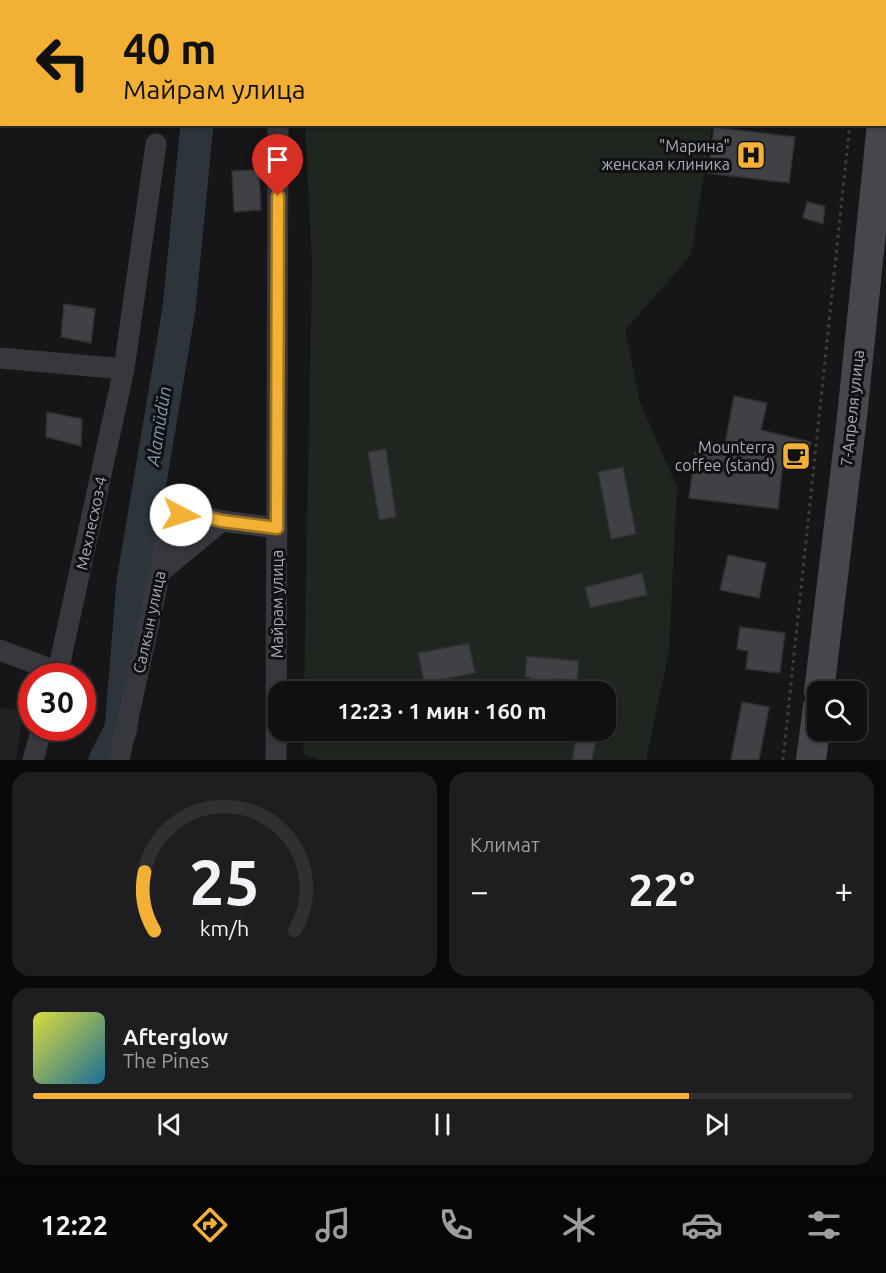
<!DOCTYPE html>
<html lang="ru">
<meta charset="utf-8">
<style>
body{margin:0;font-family:Ubuntu,sans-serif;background:#1e1e20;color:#f1f3f6;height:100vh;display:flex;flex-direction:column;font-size:22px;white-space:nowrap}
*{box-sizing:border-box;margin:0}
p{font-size:20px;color:#9c9d9f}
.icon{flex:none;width:33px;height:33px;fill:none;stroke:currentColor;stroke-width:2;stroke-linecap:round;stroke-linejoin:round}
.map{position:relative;height:760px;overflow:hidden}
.drawer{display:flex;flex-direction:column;gap:12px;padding:12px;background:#09090a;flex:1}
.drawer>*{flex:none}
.guide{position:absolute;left:0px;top:0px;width:886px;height:126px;box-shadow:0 2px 4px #0004,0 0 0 2px #303032;background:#f2b134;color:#111;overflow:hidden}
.fabs{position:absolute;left:807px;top:681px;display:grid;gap:12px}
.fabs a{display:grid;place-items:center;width:60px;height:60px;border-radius:12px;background:#101012;box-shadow:0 2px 4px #0004,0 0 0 2px #303032;font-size:30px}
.speed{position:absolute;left:18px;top:663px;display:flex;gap:12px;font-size:30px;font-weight:700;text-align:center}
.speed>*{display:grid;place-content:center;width:78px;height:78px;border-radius:50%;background:#101012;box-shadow:0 2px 4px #0004,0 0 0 2px #303032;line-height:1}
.speed .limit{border:9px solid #d22;background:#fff;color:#111}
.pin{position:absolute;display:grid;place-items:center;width:51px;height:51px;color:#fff;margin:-62px -26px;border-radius:50% 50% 50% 0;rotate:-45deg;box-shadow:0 0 6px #0007}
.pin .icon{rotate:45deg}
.me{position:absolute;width:66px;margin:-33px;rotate:95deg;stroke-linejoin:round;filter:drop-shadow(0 0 4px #0008)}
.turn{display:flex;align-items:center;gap:21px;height:126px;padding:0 24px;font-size:27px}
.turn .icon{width:78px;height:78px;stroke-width:2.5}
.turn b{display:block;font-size:42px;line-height:51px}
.big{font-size:45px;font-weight:600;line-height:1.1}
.drawer .card{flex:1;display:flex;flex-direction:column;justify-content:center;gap:9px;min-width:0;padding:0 21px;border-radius:18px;background:#1e1e20}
.drawer .dial{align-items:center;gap:0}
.dial svg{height:156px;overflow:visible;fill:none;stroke:#303032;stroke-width:7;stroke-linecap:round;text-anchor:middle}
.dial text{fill:#f1f3f6;stroke:none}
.song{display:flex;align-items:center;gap:18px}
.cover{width:72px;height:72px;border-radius:9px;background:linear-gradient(135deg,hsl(60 70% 55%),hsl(200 70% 35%))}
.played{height:6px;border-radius:3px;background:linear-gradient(90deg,#f2b134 80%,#303032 80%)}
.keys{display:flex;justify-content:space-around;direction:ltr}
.heat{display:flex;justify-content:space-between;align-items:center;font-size:33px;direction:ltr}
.drawer .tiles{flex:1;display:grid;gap:12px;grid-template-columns:1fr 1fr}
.card:last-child{grid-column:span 2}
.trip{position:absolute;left:268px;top:681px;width:348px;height:60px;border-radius:18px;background:#101012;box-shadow:0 2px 4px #0004,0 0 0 2px #303032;font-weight:600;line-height:60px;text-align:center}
.menu{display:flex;height:96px;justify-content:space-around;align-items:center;background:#060607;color:#9c9d9f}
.menu .icon{width:42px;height:42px}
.menu .active{color:#f2b134}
.menu b{font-size:27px;color:#f1f3f6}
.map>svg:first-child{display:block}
.built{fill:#222225}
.green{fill:#1e261f}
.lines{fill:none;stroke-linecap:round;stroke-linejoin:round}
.river{stroke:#2c353c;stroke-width:33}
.building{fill:#404145;stroke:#303034;stroke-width:1.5}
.path{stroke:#3d3f44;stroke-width:3;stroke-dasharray:3 4.5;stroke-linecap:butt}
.street{stroke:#37383d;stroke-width:21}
.secondary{stroke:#45474d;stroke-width:30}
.primary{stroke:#53555c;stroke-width:33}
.route-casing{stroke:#9d7322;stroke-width:15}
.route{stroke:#f2b134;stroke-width:10}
.labels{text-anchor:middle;stroke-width:6;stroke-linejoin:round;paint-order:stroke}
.poi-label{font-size:16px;fill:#a8adb8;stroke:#111113;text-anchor:end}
.street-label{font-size:16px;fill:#a8adb8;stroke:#111113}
.water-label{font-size:18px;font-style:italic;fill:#7f9bb3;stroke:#111113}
</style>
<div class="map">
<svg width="886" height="760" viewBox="0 0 886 760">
<rect width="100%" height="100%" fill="#161618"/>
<path class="built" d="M0 708 23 711 16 760H0Z"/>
<path class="green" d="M305 125H712L691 255 625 330 640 402 677 487 669 651 646 760H322L303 754 304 731 606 730V692L304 691 312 264Z"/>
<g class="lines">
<g class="river">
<path d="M208 2V0"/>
<path d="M105 760 121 729 133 582 179 309 197 124"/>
</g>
</g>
<g class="building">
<path d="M714 127 795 137 789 183 708 173Z"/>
<path d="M259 170 261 210 234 212 232 171Z"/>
<path d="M807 202 825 206 823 224 803 218Z"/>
<path d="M64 304 95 309 91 343 61 337Z"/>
<path d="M734 396 767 403 761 430 811 442 807 459 784 454 778 509 689 498 695 452 723 455Z"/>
<path d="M47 412 82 419 81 446 46 437Z"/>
<path d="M386 449 396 517 379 520 368 452Z"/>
<path d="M623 467 636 534 611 539 598 472Z"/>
<path d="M728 555 766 563 759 598 720 590Z"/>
<path d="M642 573 647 595 590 608 585 587Z"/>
<path d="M740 627 785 633 780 673 746 669 748 651 737 649Z"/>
<path d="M469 643 475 673 424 683 418 653Z"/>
<path d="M527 656 579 661 577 681 557 679 555 692H527L530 677H525Z"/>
<path d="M742 702 769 707 759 760H731Z"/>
<path d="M576 736 596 740 592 760H572Z"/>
</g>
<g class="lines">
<g class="path">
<path d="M812 0 827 2"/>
<path d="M845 2 847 0"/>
<path d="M783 760 849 132 840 124"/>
</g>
<g class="street">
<path d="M145 0V2"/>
<path d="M0 102H2"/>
<path d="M0 358 124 369"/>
<path d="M160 572 222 521"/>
<path d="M0 650 58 672"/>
<path d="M57 676 124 369 156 144"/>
<path d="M33 760 42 728"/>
<path d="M119 760 160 572 168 524 181 515H197L222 521 277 528"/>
<path d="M276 760 278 124"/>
</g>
<g class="secondary">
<path d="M819 692 852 417 882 124"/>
<path d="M811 760 818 707"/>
</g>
<g class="primary">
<path d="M618 0 630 2"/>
<path d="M885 32H886"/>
<path d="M0 41H2"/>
<path d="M885 70 886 58"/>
</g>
</g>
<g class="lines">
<g class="route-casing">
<path id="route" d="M181 515H197L222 521 277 528 278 196"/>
</g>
<use href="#route" class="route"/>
</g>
<defs>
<g id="hospital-square" transform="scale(1.5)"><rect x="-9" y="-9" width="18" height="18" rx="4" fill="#f2b134" stroke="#111113"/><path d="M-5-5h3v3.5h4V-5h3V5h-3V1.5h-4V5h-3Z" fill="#111"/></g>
<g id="cafe-square" transform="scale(1.5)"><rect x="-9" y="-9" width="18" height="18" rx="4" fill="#f2b134" stroke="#111113"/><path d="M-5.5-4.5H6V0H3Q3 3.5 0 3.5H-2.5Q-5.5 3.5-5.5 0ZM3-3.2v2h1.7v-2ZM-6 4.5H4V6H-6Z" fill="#111"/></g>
</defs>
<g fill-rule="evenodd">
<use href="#hospital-square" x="751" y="155"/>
<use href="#cafe-square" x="796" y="456"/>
</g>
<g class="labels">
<g class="poi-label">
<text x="730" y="152">"Марина"<tspan x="730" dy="18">женская клиника</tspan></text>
<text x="775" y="453">Mounterra<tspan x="775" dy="18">coffee (stand)</tspan></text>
</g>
<g class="street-label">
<text transform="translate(852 408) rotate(-84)" y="6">7-Апреля улица</text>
<text transform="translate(91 523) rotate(-78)" y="6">Мехлесхоз-4</text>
<text transform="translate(277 604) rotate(-90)" y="6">Майрам улица</text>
<text transform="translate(149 622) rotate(-78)" y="6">Салкын улица</text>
</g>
<g class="water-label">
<text transform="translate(159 426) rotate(-81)" y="6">Alamüdün</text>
</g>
</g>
</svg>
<div class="fabs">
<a><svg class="icon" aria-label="search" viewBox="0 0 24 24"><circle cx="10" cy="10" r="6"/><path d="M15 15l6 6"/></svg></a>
</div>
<div class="speed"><div class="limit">30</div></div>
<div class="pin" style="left:278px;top:196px;background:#d93025"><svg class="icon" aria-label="arrive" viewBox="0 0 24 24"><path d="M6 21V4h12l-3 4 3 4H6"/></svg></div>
<svg class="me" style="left:181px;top:515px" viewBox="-20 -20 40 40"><circle r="19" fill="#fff"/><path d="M0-13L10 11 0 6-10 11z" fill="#f2b134"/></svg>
<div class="trip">12:23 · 1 мин · 160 m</div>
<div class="guide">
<div class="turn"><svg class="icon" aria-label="left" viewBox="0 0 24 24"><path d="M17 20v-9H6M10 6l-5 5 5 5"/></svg><div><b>40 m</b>Майрам улица</div></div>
</div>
</div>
<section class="drawer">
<div class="tiles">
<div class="card dial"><svg viewBox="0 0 100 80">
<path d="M14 69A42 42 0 1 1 86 69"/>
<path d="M14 69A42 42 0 0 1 9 39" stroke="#f2b134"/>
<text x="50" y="56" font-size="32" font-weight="700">25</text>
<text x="50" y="72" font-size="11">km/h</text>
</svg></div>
<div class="card"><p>Климат</p>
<div class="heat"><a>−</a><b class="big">22°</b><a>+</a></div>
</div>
<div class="card">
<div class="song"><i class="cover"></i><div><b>Afterglow</b><p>The Pines</p></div></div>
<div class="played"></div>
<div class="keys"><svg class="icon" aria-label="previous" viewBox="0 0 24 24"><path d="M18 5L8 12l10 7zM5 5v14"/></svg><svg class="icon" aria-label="pause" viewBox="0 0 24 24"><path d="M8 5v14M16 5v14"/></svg><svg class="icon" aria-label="next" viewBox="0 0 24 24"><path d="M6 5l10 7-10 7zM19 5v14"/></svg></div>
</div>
</div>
</section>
<nav class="menu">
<b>12:22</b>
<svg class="icon active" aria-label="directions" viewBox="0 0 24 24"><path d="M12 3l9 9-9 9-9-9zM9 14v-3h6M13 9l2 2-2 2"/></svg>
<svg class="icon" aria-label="music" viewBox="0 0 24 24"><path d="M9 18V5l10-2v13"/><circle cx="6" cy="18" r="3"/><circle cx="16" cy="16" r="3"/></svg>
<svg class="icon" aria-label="phone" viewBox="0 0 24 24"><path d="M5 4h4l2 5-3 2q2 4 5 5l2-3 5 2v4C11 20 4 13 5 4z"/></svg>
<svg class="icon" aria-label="climate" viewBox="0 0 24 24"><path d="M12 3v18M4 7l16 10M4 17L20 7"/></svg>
<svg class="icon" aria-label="car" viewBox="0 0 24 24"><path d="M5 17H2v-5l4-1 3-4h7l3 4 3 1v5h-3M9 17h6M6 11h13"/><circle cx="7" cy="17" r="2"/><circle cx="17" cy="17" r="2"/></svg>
<svg class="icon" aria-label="filters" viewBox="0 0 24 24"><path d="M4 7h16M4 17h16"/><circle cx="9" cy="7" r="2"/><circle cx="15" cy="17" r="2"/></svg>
</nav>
